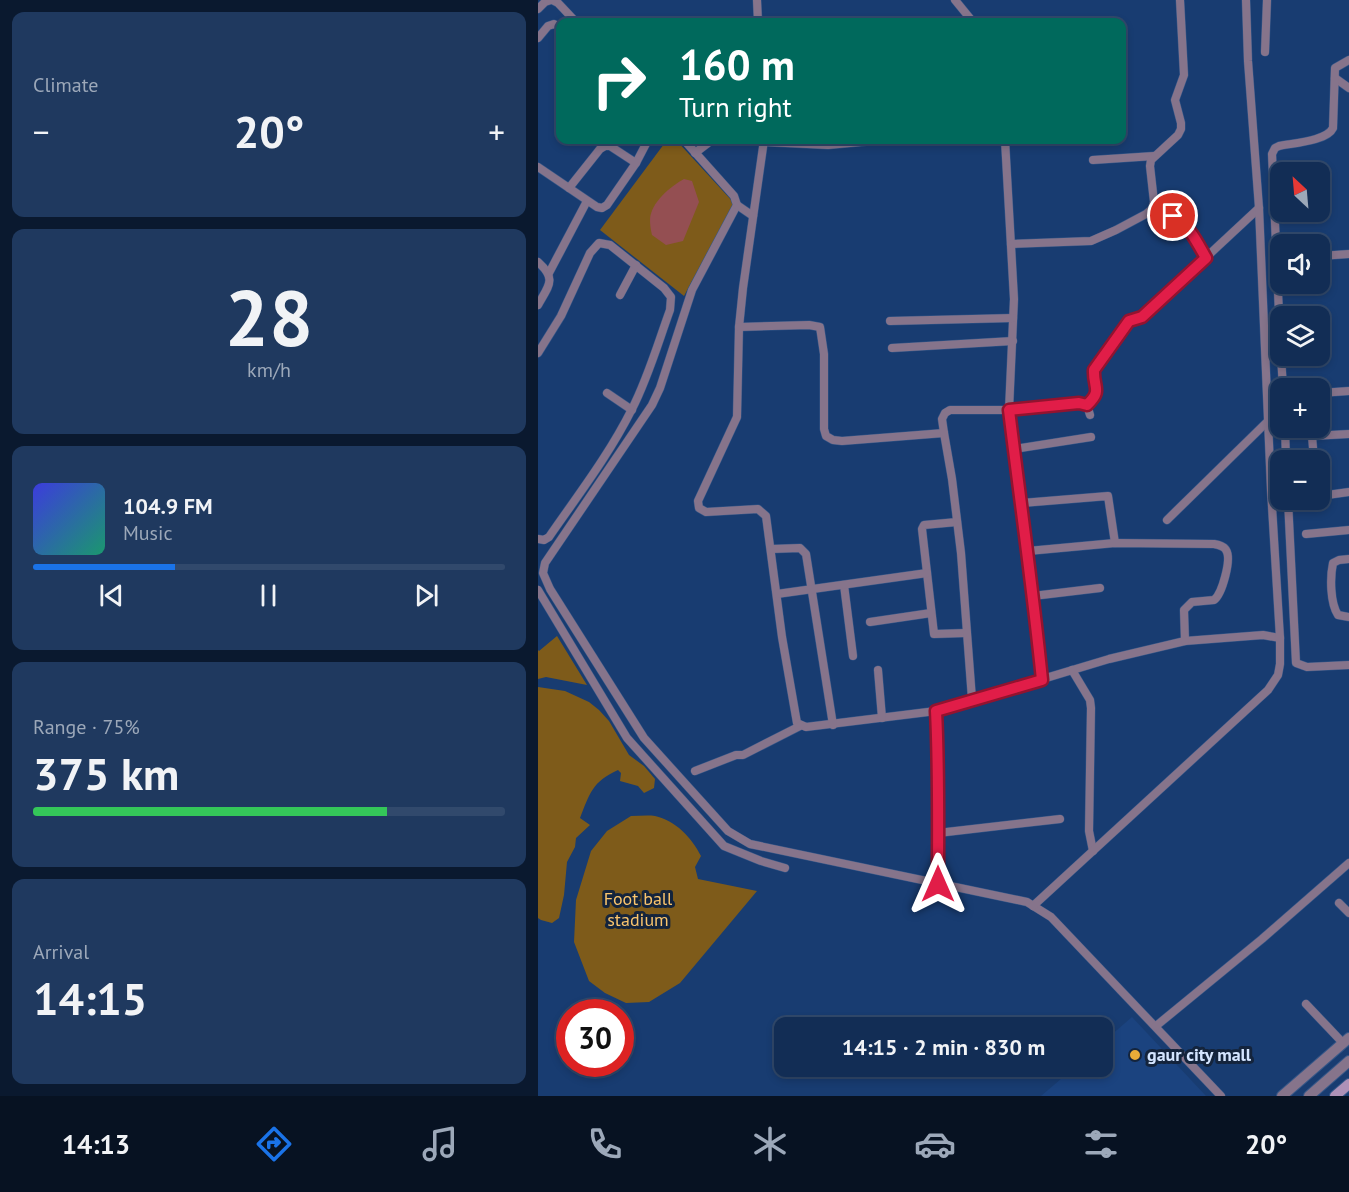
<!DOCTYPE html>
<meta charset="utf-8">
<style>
body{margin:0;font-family:"PT Sans",sans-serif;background:#1f395f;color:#f1f3f6;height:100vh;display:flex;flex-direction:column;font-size:22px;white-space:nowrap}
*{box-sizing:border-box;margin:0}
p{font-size:20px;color:#9ca8b9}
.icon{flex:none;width:33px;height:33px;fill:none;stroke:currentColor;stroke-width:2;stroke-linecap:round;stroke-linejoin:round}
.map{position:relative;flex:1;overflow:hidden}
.details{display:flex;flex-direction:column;gap:12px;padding:12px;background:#0a192f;width:538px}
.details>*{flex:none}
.banner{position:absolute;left:18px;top:18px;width:570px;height:126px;border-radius:12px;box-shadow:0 3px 9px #0003,0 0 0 2px #31496c;background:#00695c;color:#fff;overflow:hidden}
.needle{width:39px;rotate:334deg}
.fabs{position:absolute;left:732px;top:162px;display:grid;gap:12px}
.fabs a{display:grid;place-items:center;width:60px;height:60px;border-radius:12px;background:#122d55;box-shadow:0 3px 9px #0003,0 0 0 2px #31496c;font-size:30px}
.speed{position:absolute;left:18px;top:999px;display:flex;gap:12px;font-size:30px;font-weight:700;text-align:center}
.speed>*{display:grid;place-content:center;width:78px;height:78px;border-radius:50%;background:#122d55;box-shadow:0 3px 9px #0003,0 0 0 2px #31496c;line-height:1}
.speed .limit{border:9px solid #d22;background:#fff;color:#111}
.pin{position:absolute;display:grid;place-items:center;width:51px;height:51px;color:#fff;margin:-26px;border:3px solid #fff;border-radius:50%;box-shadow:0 2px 6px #0007}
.me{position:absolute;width:66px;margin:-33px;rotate:0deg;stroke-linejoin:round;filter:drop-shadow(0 0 4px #0008)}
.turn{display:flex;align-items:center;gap:21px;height:126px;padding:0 24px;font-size:27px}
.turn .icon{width:78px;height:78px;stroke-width:2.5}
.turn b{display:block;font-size:42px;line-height:51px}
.big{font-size:45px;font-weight:700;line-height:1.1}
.details .widget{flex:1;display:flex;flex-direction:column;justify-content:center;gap:9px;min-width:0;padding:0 21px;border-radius:12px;background:#1f395f}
.details .dial{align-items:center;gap:0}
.dial b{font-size:78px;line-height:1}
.song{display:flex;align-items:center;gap:18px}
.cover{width:72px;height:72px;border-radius:9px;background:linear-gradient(135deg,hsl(240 70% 55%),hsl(160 70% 35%))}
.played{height:6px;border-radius:3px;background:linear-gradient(90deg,#1a73e8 30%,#31496c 30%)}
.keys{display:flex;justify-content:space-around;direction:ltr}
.heat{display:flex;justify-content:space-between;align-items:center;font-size:33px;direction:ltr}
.charge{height:9px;border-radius:4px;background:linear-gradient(90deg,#34c759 75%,#31496c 0)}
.trip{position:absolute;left:236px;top:1017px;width:339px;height:60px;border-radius:12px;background:#122d55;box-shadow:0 3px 9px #0003,0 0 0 2px #31496c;font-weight:700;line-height:60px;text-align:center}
.dock{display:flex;height:96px;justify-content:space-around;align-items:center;background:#071222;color:#9ca8b9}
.dock .icon{width:42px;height:42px}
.dock .on{color:#1a73e8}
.dock b{font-size:27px;color:#f1f3f6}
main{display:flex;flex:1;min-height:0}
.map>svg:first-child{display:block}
.built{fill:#1b437f}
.green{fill:#7e5b1a}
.water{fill:#944f52}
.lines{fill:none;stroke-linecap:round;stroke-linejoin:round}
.minor-casing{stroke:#365788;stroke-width:9}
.tertiary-casing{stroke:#365788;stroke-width:12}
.secondary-casing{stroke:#365788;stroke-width:12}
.minor{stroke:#86748b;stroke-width:8}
.tertiary{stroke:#86748b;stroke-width:10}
.secondary{stroke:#ae91b7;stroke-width:10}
.route-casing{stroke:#92132f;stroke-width:15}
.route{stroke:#e11d48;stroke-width:10}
.poi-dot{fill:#e9ab38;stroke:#14243c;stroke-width:2}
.labels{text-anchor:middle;stroke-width:6;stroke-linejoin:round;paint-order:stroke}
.park-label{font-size:18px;fill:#fac56d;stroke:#14243c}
.poi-label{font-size:18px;font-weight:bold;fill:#d4e5ff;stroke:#14243c;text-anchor:start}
</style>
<main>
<section class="details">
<div class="widget"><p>Climate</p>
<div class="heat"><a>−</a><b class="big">20°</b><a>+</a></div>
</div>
<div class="widget dial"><b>28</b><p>km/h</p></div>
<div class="widget">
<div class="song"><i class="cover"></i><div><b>104.9 FM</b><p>Music</p></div></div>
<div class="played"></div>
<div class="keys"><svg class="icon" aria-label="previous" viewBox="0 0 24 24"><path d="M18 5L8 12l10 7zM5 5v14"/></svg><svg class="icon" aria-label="pause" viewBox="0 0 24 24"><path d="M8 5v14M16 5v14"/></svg><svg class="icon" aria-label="next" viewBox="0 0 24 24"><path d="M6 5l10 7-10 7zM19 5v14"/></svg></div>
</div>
<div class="widget"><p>Range · 75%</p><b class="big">375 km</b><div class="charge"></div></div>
<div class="widget"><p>Arrival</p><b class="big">14:15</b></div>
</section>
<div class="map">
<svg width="811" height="1096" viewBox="0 0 811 1096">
<rect width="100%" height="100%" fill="#183c71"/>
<path class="built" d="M594 1017 668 1096H503L537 1067 564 1066V1043Z"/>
<g class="green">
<path d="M129 140H138L196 203 146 296 62 230Z"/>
<path d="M19 636 49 685 8 677 0 679V650L1 651Z"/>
<path d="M0 687 27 691 51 702 61 710 71 721 91 755 106 766 117 779 116 788 106 793 100 786 82 781 83 773 80 770C54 782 52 793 42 818L52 825 38 838 37 847 29 862 26 895 21 918 14 923 3 920 0 918Z"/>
<path d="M93 816C101 816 110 815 117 816 137 820 154 838 163 856L157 867 160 879 219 891 142 983 111 1002 88 1003 67 993 51 981 36 942 38 900 53 851 69 831Z"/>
</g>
<path class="water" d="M146 179 154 181 161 202 145 241 128 245 114 235C113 231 112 225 112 220 112 203 133 186 146 179Z"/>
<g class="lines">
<g class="minor-casing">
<g id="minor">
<path d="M14 0 20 3 38 22"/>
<path d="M219 0 220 22"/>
<path d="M417 0 435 22"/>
<path d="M0 9 7 2 13 0"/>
<path d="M0 38 10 26 16 24 22 27"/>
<path d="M727 52 729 0"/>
<path d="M797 78 811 88"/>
<path d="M146 140 196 196 199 205 154 290 122 388 114 405 7 563 5 573 12 589 106 738 190 831 212 844 489 902 513 917 683 1096"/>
<path d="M226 140 205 288 201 327 199 417 160 501 161 508 168 512 220 509 228 516 244 637 259 723 268 727 398 711 571 659 647 641 725 635 742 638"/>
<path d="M467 140 476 299 471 410 480 489 492 568 504 680"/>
<path d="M226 142 290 145 345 140"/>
<path d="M157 153 174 140"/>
<path d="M555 160 616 156"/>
<path d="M0 167 59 207 64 208 69 205 98 163 110 140"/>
<path d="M31 188 62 149 67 146H72L98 163"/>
<path d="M199 205 215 216"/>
<path d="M614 209C650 221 649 227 668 258"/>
<path d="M473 244 553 241 578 230 608 214 614 209 616 202 612 166 613 160 640 135 643 129V123L637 100 646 75 642 0"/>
<path d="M782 256 811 254"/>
<path d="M0 262C19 279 11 285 0 305"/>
<path d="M11 273 49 201"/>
<path d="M82 295 98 265"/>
<path d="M352 321 475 318"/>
<path d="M201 327 271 325 282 327 286 354V429L288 436 295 440 304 441 406 433"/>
<path d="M742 337 734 154 737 148 741 146C755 143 789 141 795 128L797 68 811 60"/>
<path d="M354 348 475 341"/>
<path d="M0 353 23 316 52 253 61 243 72 245 126 288 133 297 132 310C120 343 110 378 94 409 71 455 40 495 11 537L6 540 0 539"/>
<path d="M743 356 745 388"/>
<path d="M69 393 94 410"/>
<path d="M782 393 811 391"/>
<path d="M549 405 559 393 556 377 559 364 591 321 604 317 721 208"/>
<path d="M747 428 748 460"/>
<path d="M476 449 553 437"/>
<path d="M776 460 774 436 811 434"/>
<path d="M782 496 811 492"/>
<path d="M750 500 758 663 769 667 811 665"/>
<path d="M484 503 570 496 577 543"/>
<path d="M629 520 730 421"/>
<path d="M419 522 386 525 384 529 396 634 428 633"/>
<path d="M768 534 811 530"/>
<path d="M233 549 262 548 268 554 295 725"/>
<path d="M490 551 577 543 676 544C681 545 686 546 688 550 694 559 684 594 676 600L654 602 646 610 647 641"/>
<path d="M811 559 801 560 795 563C792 577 792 603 800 615L811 617"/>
<path d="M306 585 315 656"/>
<path d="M0 590 89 738 186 846 223 861 247 868"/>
<path d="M239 594 389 573"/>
<path d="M495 596 562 588"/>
<path d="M332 622 393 613"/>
<path d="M340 670 344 718"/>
<path d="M534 670 552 700 553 708 551 831 555 851"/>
<path d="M434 699 423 553 414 479 406 433 404 419 407 413 412 410H471L541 403 549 405 552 415"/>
<path d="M398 711C401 769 400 826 400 884"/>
<path d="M157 771 198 755H205L262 726"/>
<path d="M400 833 522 819"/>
<path d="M801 903 811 913"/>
<path d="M495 906 730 690 740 675 742 664V638L733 490 721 208 710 61 708 0"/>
<path d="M768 1004 805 1043"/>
<path d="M618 1026 724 939 811 863"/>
</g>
</g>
<g class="tertiary-casing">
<g id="tertiary">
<path d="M744 1096 811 1038"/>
<path d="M771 1096 811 1061"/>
</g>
</g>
<g class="secondary-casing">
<path id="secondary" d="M797 1096 811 1084"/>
</g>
<use href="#minor" class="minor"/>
<use href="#tertiary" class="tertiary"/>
<use href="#secondary" class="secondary"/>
</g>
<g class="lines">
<g class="route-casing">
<path id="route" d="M400 884C400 826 401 769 398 711L504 680C495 590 482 500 471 410L541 403 549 405C565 390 555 388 556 370L591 321 604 317 668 258C659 242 651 225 635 216"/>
</g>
<use href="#route" class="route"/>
</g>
<circle class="poi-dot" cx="597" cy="1055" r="6"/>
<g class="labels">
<g class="park-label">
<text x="100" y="905">Foot ball<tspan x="100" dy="21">stadium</tspan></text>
</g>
<g class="poi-label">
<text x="609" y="1061">gaur city mall</text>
</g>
</g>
</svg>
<div class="fabs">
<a><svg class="needle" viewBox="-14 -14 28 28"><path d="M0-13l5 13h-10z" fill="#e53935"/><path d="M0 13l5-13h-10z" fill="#9ca8b9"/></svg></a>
<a><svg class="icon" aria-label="sound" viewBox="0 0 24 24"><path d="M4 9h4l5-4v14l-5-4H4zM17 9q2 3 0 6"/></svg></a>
<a><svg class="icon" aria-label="layers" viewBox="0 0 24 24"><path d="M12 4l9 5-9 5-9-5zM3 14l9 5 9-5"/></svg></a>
<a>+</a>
<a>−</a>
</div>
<div class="speed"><div class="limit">30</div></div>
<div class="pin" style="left:635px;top:216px;background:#d93025"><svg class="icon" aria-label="arrive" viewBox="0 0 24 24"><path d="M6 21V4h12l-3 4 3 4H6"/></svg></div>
<svg class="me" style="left:400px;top:884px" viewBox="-20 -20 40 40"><path d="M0-17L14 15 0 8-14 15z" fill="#e11d48" stroke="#fff" stroke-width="4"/></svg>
<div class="trip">14:15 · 2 min · 830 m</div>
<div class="banner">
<div class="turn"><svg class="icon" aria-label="right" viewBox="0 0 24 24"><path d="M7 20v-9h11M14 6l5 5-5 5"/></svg><div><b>160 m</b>Turn right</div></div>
</div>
</div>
</main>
<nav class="dock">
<b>14:13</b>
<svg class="icon on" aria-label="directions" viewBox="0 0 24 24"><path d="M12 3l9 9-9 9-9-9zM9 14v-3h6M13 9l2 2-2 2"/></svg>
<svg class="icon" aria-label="music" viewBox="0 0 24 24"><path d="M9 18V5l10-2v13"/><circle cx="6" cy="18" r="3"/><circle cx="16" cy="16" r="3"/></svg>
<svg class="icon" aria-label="phone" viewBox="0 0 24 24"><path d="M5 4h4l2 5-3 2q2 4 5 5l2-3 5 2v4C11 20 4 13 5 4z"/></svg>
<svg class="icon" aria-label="climate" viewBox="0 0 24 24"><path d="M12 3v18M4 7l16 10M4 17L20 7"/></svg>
<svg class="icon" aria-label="car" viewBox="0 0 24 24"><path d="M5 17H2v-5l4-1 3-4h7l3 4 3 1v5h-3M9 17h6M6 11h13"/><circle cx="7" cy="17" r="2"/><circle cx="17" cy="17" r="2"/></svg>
<svg class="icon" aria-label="filters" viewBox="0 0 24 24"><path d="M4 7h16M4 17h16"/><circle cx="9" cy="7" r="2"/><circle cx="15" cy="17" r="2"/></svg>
<b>20°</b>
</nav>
